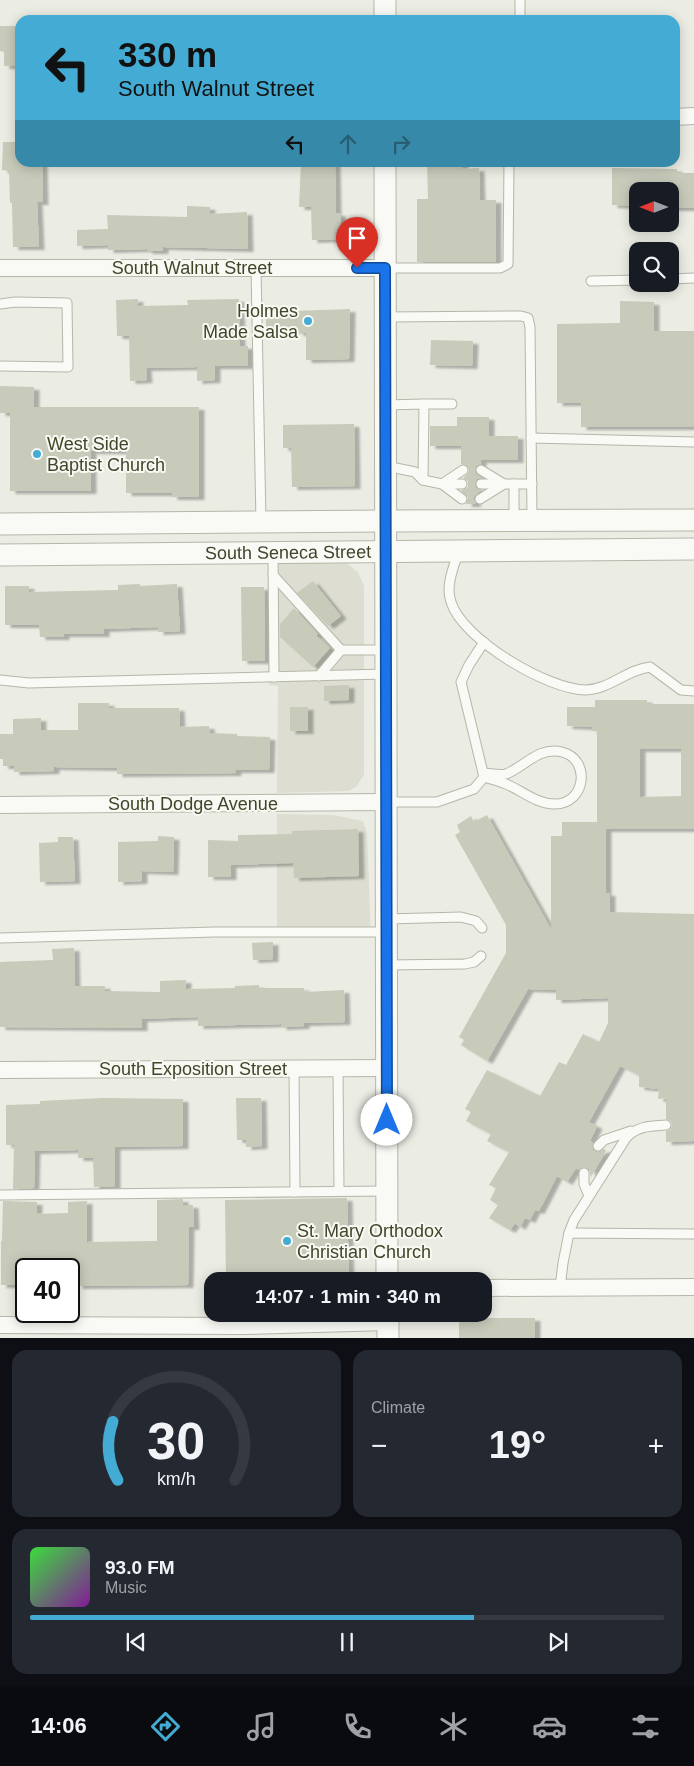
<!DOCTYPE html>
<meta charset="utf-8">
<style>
body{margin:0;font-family:Arial,sans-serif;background:#242831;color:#f1f3f6;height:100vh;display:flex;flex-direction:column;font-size:19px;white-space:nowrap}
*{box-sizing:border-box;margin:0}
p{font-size:16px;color:#9ea1a6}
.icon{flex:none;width:28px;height:28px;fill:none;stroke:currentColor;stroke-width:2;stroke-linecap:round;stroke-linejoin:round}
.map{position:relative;height:1338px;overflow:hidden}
.side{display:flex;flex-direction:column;gap:12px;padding:12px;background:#0d0f14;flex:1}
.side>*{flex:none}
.top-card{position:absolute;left:15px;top:15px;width:665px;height:152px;border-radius:15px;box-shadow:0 2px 12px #0003;background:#44acd4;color:#111;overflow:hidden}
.needle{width:32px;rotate:270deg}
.controls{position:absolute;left:629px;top:182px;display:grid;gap:10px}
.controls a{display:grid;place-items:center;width:50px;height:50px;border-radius:10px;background:#171b24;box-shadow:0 2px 12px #0003;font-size:25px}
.speed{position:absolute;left:15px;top:1258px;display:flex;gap:10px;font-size:25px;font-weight:700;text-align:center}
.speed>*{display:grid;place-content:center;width:65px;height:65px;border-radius:50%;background:#171b24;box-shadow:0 2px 12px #0003;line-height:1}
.speed .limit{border:2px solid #111;border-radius:8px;background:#fff;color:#111}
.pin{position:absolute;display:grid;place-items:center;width:42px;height:42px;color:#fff;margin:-51px -21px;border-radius:50% 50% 50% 0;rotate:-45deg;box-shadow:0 0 5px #0007}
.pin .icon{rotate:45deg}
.me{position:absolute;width:55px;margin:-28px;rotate:0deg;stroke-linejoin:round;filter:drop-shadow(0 0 4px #0008)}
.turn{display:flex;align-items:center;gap:18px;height:105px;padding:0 20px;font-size:22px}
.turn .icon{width:65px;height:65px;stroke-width:2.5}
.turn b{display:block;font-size:35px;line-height:42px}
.lanes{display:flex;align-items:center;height:48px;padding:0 20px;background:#0003;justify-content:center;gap:25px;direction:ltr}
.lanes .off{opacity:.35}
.big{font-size:38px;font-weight:800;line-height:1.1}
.side .tile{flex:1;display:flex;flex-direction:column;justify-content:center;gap:8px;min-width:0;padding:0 18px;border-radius:15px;background:#242831}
.side .dial{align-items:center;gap:0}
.dial svg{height:130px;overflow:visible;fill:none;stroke:#363941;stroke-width:7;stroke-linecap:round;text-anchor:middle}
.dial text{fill:#f1f3f6;stroke:none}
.song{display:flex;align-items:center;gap:15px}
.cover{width:60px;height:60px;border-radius:8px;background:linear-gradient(135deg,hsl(120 70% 55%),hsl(290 70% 35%))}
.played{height:5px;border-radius:2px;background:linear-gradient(90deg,#44acd4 70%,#363941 70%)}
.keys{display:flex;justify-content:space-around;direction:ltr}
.heat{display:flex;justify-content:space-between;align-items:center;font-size:28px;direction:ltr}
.side .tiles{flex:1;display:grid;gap:12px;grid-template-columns:1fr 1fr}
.tile:last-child{grid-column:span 2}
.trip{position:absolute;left:204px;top:1272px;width:288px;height:50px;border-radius:15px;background:#171b24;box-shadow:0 2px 12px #0003;font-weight:800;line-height:50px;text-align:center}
.tab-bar{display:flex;height:80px;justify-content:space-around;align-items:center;background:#090b0e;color:#9ea1a6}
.tab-bar .icon{width:35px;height:35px}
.tab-bar .current{color:#44acd4}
.tab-bar b{font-size:22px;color:#f1f3f6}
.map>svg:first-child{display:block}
.built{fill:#ddded1}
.building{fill:#c8caba;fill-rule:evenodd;filter:url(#shadow)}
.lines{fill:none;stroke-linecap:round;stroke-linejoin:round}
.service-casing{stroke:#b5b7a8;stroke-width:11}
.minor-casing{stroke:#b5b7a8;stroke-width:18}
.tertiary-casing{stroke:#b5b7a8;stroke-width:23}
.service{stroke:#f9f9f6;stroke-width:9}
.minor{stroke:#f9f9f6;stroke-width:16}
.tertiary{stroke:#f9f9f6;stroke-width:21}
.route-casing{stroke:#114b97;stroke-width:12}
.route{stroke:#1a73e8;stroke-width:9}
.poi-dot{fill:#44acd4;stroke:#f8f9f3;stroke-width:2}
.labels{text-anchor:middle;stroke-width:4;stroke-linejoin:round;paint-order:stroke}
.street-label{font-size:18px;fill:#43452a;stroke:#f8f9f3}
.poi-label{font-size:18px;fill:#43452a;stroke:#f8f9f3;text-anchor:start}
</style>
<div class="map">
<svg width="694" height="1339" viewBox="0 0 694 1339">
<defs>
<filter id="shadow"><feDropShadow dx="5.5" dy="3" stdDeviation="1" flood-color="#0004"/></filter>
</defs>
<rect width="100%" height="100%" fill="#ebece3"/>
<g class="built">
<path d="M331 561 346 563 358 572 364 586V775L356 787 348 791 277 793 278 686 269 685 268 562Z"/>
<path d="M277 814 333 815 363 821 367 833 371 937H277Z"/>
</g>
<g class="building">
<path d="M0 26H20V66H4V52L0 51Z"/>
<path d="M3 142H20V162H42L43 202H37L39 247H13L12 203H10L9 171 2 170Z"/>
<path d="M301 162H335L336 213H340L342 239 312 240 311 207H299Z"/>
<path d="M427 162H463V169L479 168 480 200H496V262H417V199H428Z"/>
<path d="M612 168 677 169V173H694V208H670V191H635V206L612 205Z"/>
<path d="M187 206 210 207V214L247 212 248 249 163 247V251H147V249L108 250V245L77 246V230L108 229 107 215 187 217Z"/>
<path d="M138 299V306L188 305 187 300 239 299 240 346H248V366H215V380L197 381V367L146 368 147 380 130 381 129 336H117L116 300Z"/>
<path d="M620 301 654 302V331H694V427H581V403H557V324L620 323Z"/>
<path d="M350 309 349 359 306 360V333H298V330L266 332V312Z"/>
<path d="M431 340 473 341 472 366 430 365Z"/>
<path d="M0 386 34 387V407H199V497H172V493H126V451H91V491H10V413H0Z"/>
<path d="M457 417H489V436H518V460H481V464L476 466 475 473 481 478 477 479 475 484 476 488 481 490 474 497V500L476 504H466L468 497 461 491 468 487V481L463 478 468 473 469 470 466 465 461 464V446H430V426H457Z"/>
<path d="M354 424 355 486 292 487 291 448H283V425Z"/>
<path d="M313 581 341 616 328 626 297 593Z"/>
<path d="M140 584V586L177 584 180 631 158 632V627L104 629V634H64V637H40L39 625H5V586H29V592L118 590V585Z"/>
<path d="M241 587H264L265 661H242Z"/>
<path d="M294 608 318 634 316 635 330 648 313 667 280 637V624Z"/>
<path d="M349 685V700L324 701V686Z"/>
<path d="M595 700H647V704H694V829H606V893H610V912L694 914V1141L666 1142V1131L670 1130 672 1125 671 1121 666 1119V1098L658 1099 659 1089 639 1087V1075L620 1066 589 1122 597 1126 590 1141 593 1143V1150L597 1152 604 1149 606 1151 591 1177 589 1169 584 1167 579 1170 576 1168 567 1182 557 1176 539 1211 535 1210 530 1220 525 1218 520 1227 515 1223 510 1230 489 1218 498 1205 490 1200 496 1188 489 1185 509 1152 487 1141 491 1134 466 1121 471 1112 465 1109 487 1070 540 1096 559 1062 566 1065 583 1034 599 1042 608 1023V998L556 1000V990L528 989 487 1061 461 1045 464 1040 459 1037 506 953V925L455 835 460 832 457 825 471 816 474 822 487 815 551 929V836H562V822H597V731H592V727L567 726V707H595ZM640 749H681V796L640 797Z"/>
<path d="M78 703H109V708H179L180 727 209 726 210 733 237 734V736L270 737 269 770H236V773L117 774V768L54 767V771L14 772V766H3V759H0V734H13V719L41 718V730H78Z"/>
<rect x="290" y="707" width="18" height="24"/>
<path d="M358 829 359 876 294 878 293 863 231 865V877H208V840L238 841V835L292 834V831Z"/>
<path d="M158 836 174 837 173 872 142 871V881L118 882V842L158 841Z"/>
<path d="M58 837H73L75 881 40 882 39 843 58 842Z"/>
<path d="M273 942V959L253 960 252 943Z"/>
<path d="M74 948 75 986H105V991L160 992V981L186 980V989L235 988V986L259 985V988H304V992L344 990 345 1022 304 1023V1026L281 1027V1024L198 1026V1017L142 1019V1028L0 1027V962L53 960 52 949Z"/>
<path d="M103 1098 183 1099V1146L115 1147V1186L94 1187 93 1158H78V1150L35 1151 34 1188 13 1189 14 1145H6V1105L40 1104V1101Z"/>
<path d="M236 1098H261L262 1146 246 1147V1140H237Z"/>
<path d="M347 1198 349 1281H226L225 1200Z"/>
<path d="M183 1199V1205H193L194 1227H189L188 1285 77 1286V1269H25V1285H1V1241H2L3 1201 37 1202V1214L68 1213V1202L87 1201V1242L157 1241V1200Z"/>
<rect x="459" y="1318" width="76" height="21"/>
</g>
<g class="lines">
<g class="service-casing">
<g id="service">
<path d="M520 0V20"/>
<path d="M256 268 261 522"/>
<path d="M385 268H500L508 264 509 162"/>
<path d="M670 279 694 278"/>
<path d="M591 281 638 280"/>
<path d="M0 304 15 302 67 303 68 367 0 366"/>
<path d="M385 317 521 316 528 318 530 327 532 520"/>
<path d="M424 404H452"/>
<path d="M385 405 424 404 423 480"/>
<path d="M531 438 694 442"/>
<path d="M386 466 415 472 423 480 442 484H462"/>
<path d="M481 484H532"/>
<path d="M514 484V520"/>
<path d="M462 499 442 484 463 470"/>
<path d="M480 499 504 484 481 470"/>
<path d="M459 550C454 566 445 586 451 602 462 639 548 690 586 690 610 689 626 670 650 667L681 690 694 691"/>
<path d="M273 552 274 677"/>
<path d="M273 575 341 650H386"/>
<path d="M319 676 341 650"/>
<path d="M0 680 29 683 386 674"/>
<path d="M483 773C490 773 499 776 506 774 524 767 539 746 562 752 591 759 586 804 555 804 536 804 523 791 506 784 499 781 491 779 484 777"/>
<path d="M387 802H437L474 789 484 777 461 682 469 665 484 642"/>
<path d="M387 919 461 917 476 921 482 928"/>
<path d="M0 938 215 932H387"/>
<path d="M387 965 465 964 474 962 481 956"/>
<path d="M294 1068 295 1192"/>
<path d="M338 1068 339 1191"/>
<path d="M598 1146 604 1140 631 1131"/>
<path d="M584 1173V1184L589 1196"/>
<path d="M0 1195 387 1191"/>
<path d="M569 1233 574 1220 626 1138C637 1126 650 1126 666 1125"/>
<path d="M560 1288 563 1263 569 1233 694 1234"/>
</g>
</g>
<g class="minor-casing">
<g id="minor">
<path d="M675 117 694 116"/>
<path d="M0 268H385"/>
<path d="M0 805 387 802"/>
<path d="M0 1070 387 1068"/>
<path d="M482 1288 694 1287"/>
<path d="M0 1325 243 1326 388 1322"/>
</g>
</g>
<g class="tertiary-casing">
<g id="tertiary">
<path d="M385 0V20"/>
<path d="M385 162 387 1281"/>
<path d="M0 524 386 521 694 520"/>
<path id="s1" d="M0 555 694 549"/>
<path d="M388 1314V1339"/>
</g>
</g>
<use href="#service" class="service"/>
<use href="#minor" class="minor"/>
<use href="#tertiary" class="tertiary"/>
</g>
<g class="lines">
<g class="route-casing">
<path id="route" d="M357 268H385L387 1120"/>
</g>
<use href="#route" class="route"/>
</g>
<g class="poi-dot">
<circle cx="308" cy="321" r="5"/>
<circle cx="37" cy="454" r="5"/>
<circle cx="287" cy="1241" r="5"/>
</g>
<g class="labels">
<g class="street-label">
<text x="192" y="274">South Walnut Street</text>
<text dy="6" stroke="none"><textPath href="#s1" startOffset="288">South Seneca Street</textPath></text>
<text x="193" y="810">South Dodge Avenue</text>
<text x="193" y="1075">South Exposition Street</text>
</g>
<g class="poi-label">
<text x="298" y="317" text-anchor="end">Holmes<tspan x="298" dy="21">Made Salsa</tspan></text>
<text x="47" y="450">West Side<tspan x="47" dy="21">Baptist Church</tspan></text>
<text x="297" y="1237">St. Mary Orthodox<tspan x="297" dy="21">Christian Church</tspan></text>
</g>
</g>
</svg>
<div class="controls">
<a><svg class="needle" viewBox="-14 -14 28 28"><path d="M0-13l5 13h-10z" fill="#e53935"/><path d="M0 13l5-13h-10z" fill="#9ea1a6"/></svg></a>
<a><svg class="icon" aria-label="search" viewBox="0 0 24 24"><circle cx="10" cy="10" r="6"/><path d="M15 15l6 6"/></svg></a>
</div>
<div class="speed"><div class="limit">40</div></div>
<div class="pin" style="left:357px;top:268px;background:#d93025"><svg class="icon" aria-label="arrive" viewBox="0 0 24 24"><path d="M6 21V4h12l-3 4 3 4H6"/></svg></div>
<svg class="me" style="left:387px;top:1120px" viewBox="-20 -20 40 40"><circle r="19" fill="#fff"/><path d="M0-13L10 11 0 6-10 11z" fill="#1a73e8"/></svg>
<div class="trip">14:07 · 1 min · 340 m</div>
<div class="top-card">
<div class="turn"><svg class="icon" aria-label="left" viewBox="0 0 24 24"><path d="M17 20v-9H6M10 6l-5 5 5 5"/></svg><div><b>330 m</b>South Walnut Street</div></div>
<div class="lanes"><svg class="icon" aria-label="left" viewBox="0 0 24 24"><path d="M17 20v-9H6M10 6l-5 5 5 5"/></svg><svg class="icon off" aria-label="ahead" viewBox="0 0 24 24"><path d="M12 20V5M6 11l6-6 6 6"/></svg><svg class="icon off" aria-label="right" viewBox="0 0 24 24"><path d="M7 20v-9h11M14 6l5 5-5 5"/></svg></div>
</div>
</div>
<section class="side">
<div class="tiles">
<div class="tile dial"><svg viewBox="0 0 100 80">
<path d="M14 69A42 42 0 1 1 86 69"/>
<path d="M14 69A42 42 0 0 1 11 33" stroke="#44acd4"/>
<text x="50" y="56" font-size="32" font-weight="700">30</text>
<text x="50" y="72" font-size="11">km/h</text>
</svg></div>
<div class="tile"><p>Climate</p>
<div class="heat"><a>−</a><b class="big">19°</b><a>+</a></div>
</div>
<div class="tile">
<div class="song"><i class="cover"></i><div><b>93.0 FM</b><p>Music</p></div></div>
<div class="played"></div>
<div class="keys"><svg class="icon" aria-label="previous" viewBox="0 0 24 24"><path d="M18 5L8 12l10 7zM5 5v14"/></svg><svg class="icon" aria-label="pause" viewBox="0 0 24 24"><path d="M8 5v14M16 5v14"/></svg><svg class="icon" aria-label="next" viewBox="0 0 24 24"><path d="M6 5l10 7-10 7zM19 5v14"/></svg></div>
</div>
</div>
</section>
<nav class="tab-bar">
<b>14:06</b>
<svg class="icon current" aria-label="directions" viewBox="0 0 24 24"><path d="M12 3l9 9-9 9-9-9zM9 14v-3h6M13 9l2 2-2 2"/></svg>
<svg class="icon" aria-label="music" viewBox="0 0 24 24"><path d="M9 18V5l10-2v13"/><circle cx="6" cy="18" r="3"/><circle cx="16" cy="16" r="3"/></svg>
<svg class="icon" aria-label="phone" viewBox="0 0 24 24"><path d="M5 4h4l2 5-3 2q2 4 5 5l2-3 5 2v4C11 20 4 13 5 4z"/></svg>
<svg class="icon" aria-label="climate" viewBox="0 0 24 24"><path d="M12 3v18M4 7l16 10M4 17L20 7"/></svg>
<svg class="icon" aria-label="car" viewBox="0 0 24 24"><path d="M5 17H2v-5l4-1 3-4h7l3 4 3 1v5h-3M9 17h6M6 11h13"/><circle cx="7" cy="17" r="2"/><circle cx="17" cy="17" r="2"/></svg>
<svg class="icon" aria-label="filters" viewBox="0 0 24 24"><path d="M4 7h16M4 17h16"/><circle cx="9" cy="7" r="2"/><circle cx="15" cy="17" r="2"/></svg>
</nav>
